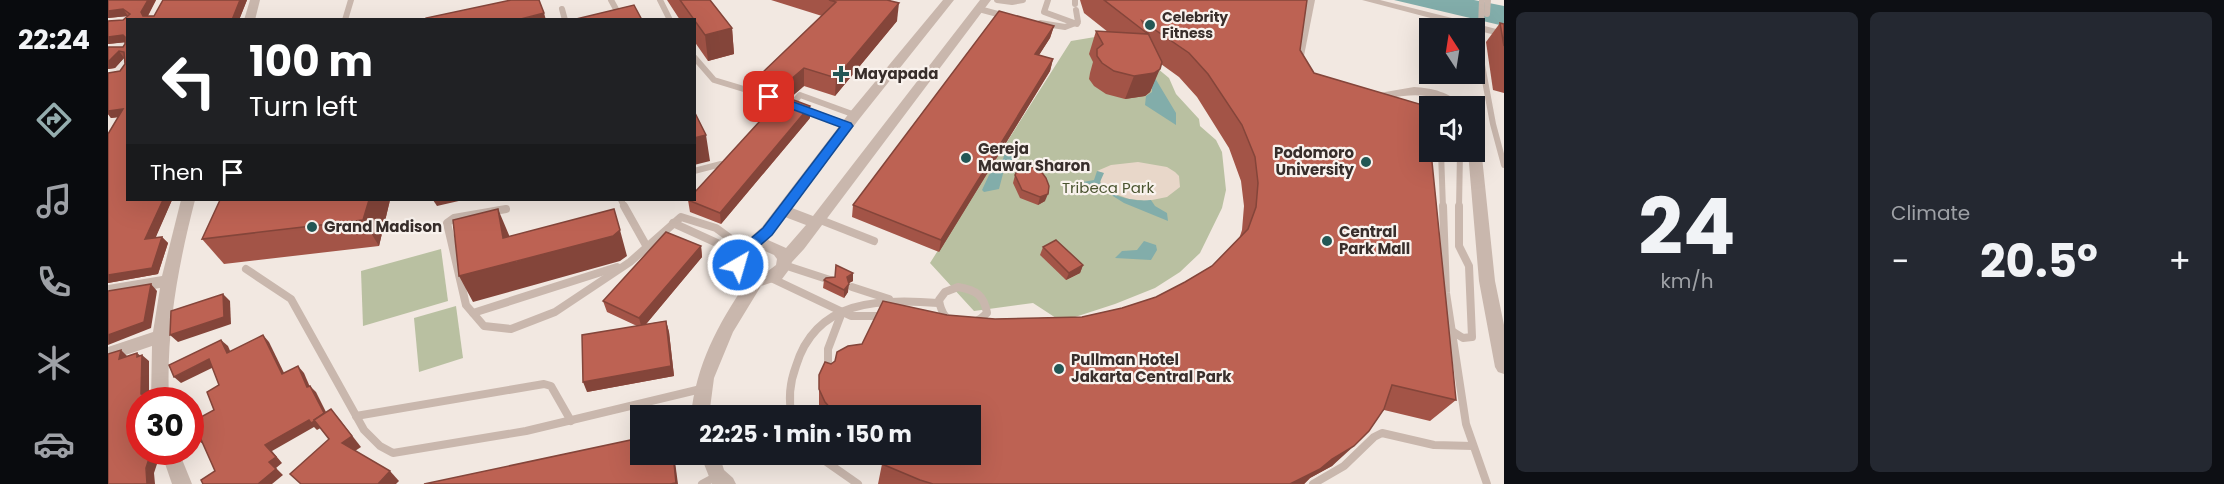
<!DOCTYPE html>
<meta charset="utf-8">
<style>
body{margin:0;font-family:Poppins,sans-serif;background:#242831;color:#f1f3f6;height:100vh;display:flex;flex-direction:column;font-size:22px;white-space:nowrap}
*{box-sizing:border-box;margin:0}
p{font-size:20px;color:#9ea1a6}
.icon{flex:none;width:33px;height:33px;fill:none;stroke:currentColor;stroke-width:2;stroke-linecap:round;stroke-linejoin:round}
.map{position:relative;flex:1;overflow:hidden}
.drawer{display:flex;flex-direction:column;gap:12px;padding:12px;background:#0d0f14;width:720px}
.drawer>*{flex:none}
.top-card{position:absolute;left:18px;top:18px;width:570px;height:183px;border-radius:0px;box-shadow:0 6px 24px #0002;background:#202124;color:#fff;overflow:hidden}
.needle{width:39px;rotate:348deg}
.controls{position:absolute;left:1311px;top:18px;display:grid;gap:12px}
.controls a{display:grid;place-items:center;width:66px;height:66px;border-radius:0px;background:#171b24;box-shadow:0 6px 24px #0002;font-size:30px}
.speed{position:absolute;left:18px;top:387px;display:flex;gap:12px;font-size:30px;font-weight:700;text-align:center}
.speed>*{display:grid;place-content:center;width:78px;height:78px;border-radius:50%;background:#171b24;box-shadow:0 6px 24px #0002;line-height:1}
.speed .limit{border:9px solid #d22;background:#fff;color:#111}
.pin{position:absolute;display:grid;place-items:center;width:51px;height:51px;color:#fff;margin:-26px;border-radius:12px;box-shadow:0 3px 9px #0006}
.me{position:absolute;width:66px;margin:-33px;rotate:38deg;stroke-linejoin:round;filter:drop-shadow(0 0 4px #0008)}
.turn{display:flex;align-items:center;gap:21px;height:126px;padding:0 24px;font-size:27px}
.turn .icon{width:78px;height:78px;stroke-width:2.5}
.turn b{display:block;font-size:42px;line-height:51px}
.then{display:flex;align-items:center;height:57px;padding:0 24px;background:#0003;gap:12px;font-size:22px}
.big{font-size:45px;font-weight:700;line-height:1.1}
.drawer .widget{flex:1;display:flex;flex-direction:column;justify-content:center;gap:9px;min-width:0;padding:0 21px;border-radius:9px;background:#242831}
.drawer .dial{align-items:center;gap:0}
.dial b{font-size:78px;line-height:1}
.heat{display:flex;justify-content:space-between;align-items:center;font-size:33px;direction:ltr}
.drawer .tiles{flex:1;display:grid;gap:12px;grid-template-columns:repeat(2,1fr)}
.trip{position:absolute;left:522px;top:405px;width:351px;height:60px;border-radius:0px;background:#171b24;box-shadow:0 6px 24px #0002;font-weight:700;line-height:60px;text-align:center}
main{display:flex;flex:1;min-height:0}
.menu{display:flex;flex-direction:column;width:108px;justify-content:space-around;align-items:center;background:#090b0e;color:#9ea1a6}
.menu .icon{width:42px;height:42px}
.menu .selected{color:#94adae}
.menu b{font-size:27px;color:#f1f3f6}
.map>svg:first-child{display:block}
.green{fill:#b9c0a1}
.plaza{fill:#e8d7c9}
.water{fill:#82adaa}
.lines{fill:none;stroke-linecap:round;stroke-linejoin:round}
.service-far1{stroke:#c9b7ad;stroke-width:6}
.service{stroke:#c9b7ad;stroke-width:8}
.minor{fill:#c9b7ad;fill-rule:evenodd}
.wall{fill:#a35447}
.shaded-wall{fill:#84453a}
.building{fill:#bd6253;stroke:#84453a;stroke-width:1.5}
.route{fill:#1a73e8;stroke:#114b97;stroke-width:1.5}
.poi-dot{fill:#235755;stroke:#f9f2ed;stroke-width:2}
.labels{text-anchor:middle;stroke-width:4.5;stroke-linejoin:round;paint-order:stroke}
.far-poi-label{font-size:14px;font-weight:bold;fill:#382e2b;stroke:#f9f2ed;text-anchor:start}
.poi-label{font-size:15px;font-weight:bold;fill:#382e2b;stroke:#f9f2ed;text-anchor:start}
.park-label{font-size:15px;fill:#4b5531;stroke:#f9f2ed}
</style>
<main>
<nav class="menu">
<b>22:24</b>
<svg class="icon selected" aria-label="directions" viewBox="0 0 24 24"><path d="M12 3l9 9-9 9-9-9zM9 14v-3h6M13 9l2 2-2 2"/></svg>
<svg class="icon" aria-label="music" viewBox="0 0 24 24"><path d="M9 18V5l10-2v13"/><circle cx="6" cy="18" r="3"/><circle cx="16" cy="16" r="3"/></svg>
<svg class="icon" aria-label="phone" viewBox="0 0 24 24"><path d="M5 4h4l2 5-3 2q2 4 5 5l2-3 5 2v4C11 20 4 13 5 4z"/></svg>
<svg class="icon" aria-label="climate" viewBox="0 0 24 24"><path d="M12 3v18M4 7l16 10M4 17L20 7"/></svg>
<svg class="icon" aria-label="car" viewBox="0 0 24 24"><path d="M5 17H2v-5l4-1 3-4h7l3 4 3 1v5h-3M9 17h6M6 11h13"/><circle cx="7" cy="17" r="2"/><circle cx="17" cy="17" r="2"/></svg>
</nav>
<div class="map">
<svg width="1396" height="484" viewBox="0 0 1396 484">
<rect width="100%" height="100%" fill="#f2e8e1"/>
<g class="green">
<path d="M999 35 1049 68 1061 78 1068 94 1091 119 1092 126 1108 140 1114 152 1118 190 1114 208 1092 253 1072 272 1047 288 1007 304 964 318H948L925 303 866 311 822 263 963 41Z"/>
<path d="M333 249 340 301 255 326 253 271Z"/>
<path d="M348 306 355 358 311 372 306 318Z"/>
</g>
<path class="plaza" d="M1030 162 1059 167 1067 172 1071 176 1072 187 1059 197 1039 201 1021 199 1000 191 993 184 992 178 995 173 989 171 1003 165Z"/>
<g class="water">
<path d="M1286 0H1366L1396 6V26Z"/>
<path d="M1047 78 1068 113V125L1037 105 1038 96 1044 92V81Z"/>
<path d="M906 145 908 162 896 170 891 189 876 192 874 190 881 175 895 159 899 146Z"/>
<path d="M989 171 996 173 992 182C1000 197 1027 202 1043 200L1047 206 1059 213 1060 221 1016 203 989 186 979 187 975 182 986 180Z"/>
<path d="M1036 241 1048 245 1049 250 1043 260 1007 258 1014 251 1029 250Z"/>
</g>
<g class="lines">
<g class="service-far1">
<path d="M503 0 514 20"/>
<path d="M552 0 562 20"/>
<path d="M889 0 904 2 915 0"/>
<path d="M940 0 936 12 969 24"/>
<path d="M967 0V4"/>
<path d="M1374 0 1372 54 1385 124 1396 165"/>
<path d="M454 9 457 20"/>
<path d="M871 9 897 16"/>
<path d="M1379 14 1380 0"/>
<path d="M237 20 243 0"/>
<path d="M932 23 957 27 970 22 968 10"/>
<path d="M1372 28 1396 34"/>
<path d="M586 57 606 80 682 103"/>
<path d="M684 104 692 95 747 115"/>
<path d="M693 108 739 126"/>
<path d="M1333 152 1335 208"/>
<path d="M586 171 613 164"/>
<path d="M513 200 517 208"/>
<path d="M1351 208 1352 152"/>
</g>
<g class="service">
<path d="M516 206 539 247"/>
<path d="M1335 206 1338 293 1358 424 1379 484"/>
<path d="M398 209 346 218 339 223 358 305 376 326 403 329 447 312 522 262 573 217 608 228 638 250"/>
<path d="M710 219 766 241"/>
<path d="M565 223 633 254"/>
<path d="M676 265 722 280"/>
<path d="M138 269 183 299 256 430 272 446 285 453 418 431 593 389"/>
<path d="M663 278 743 316H776"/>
<path d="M744 287 781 299"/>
<path d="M850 287C868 290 876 295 879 313 861 331 835 328 831 300L837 292Z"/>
<path d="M365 313 509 267"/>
<path d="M1344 331 1355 338 1364 337 1361 266 1351 246V206"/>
<path d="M720 371V349L734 312"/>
<path d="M248 416 436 384 443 386 463 421"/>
<path d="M684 416C680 399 682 382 688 366 708 300 771 298 830 303"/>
<path d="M707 454 750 484"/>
<path d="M594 484 609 476"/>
<path d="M1205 484 1236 466 1266 437 1274 433 1326 445 1365 446"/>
</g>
<g class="minor">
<path d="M142 0H152L147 20H136Z"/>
<path d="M835 0H846L752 118 684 208 705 216 872 0H883L696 249 684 262 680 271 674 279 653 286 625 332 606 378 601 416H583C588 365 610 324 638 283L632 280 622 265 627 251 654 227 742 112ZM677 217 698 225 678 248 660 240ZM657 251 666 255 669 259 668 265 656 274 643 272 638 264C640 254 647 251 657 251Z"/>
<path d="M1197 0H1207L1193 71 1187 75 1181 71Z"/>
<path d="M1254 0H1272L1376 26 1378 28 1372 31Z"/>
<path d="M1306 87C1324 88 1342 92 1354 106 1338 108 1333 98 1318 96 1299 93 1279 99 1260 103L1254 99 1260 95Z"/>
<path d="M1366 143 1373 147 1387 281 1396 325V374L1390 372 1387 367 1371 281 1360 152H1366Z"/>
<path d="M73 200H87C70 266 58 331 61 400H43L44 346 0 361V347L45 332 52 288 0 297V285L54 276Z"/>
<path d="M53 452H71L84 484H64Z"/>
<path d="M592 454H611L616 470 625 478 628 484H604Z"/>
</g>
</g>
<g class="wall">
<path d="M0 0H48L40 16H46L55 0H139L131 20H20V200H64L47 238 54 237 60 243 50 274 0 283V134L10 117 3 118 0 114V73L12 71 17 64 16 58 7 68 0 69V47H15L17 44V42L0 44V21L15 20 20 16 0 18Z"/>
<path d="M559 0H602L624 28 626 54 600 61 586 41V20H572Z"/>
<path d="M663 0H779L789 21 727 96 696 86 682 98 656 90 655 72 714 16Z"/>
<path d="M972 0H1199L1192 50 1348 400 1322 421 1276 410 1224 466 1202 478 1196 484H770L774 464 862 416H713L711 410V375L723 364 754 344 839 315 887 319 974 317 1014 308 1048 297 1077 282 1104 266 1131 239 1134 230 1136 206 1133 181 1121 148 1089 97 1071 77 1053 64 1042 92 1037 96 1017 99 998 94 986 86 981 79 982 73 985 62 981 54 988 31 1000 32 976 13Z"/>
<path d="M1392 23 1396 24V93L1385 90 1378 42Z"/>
<path d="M946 26 942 38 931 55 945 59 942 71 831 252 744 217 745 205Z"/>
<path d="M702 118 613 224 582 212 580 200Z"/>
<path d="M907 175 937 201 930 205 912 198 905 183Z"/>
<path d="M282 200 271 246 116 264 94 239Z"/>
<path d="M593 246 594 257 538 324 558 321 561 332 566 376 479 392 529 326 499 312 495 301Z"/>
<path d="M935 247 975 265 972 273 958 280 932 255Z"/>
<path d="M716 280 745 281 740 283V292L736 298 715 288Z"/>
</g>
<g class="shaded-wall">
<path d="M40 0H48L38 19 33 12Z"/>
<path d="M132 0H139L131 20H124Z"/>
<path d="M791 3 789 21 727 96 728 78Z"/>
<path d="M15 9 20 16 0 18V11Z"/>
<path d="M436 13 438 20H409Z"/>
<path d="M946 26 942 38 924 66 927 54Z"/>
<path d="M624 28 626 54 600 61 597 35Z"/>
<path d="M15 35 20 42 0 44V37Z"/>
<path d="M11 51 16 58 7 68 0 69V61Z"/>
<path d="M945 59 942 71 831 252 833 240Z"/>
<path d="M696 68V86L682 98V80Z"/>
<path d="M1052 69 1042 92 1037 96 1017 99 1026 76Z"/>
<path d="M0 106 15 109 20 116 3 118 0 114Z"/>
<path d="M702 106V118L613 224 612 213Z"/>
<path d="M598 135 602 161 586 165V138Z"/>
<path d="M940 194 937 201 930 205 932 197Z"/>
<path d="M55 200H64L44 246 37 239Z"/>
<path d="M261 200H282L271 246 255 220Z"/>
<path d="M325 200H355L329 206Z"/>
<path d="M390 209 401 235 406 262 512 230 519 256 512 261 365 302 351 276 395 238Z"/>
<path d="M54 237 60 243 50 274 0 283V275Z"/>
<path d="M593 246 594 257 534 329 531 318Z"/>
<path d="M975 265 972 273 958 280 961 273Z"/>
<path d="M745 273V281L738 285 739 277Z"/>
<path d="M43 284 49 291 43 328 0 345V335Z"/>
<path d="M741 284 740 292 736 298V290Z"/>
<path d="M115 294 122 301 123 324 70 342 62 335Z"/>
<path d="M558 321 561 332 566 376 479 392 475 382Z"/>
<path d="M155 335 161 342 180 381 174 374Z"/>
<path d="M113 340 120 346 126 360 119 353Z"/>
<path d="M13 350 20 357 11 359Z"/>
<path d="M29 353 34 357V355L41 361V397L45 400H40L33 394Z"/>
<path d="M101 359 108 366 73 383 66 377Z"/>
<path d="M190 366 196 373 205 394 199 387Z"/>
<path d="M202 386 208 392 223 422 209 430 206 427 164 451 174 463 168 468 175 475 164 484H150L161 462 157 445Z"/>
<path d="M223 409 232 420 253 447 244 453 234 443Z"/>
<path d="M91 435 95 444 87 438Z"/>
<path d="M1246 446 1224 466 1202 478 1196 484H1182Z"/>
<path d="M43 452H53L46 473 47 484H39L38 468Z"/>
<path d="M565 454H566L570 484H562Z"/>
<path d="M282 471 291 481 288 484H270Z"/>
</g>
<g class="building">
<path d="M0 0H40L33 12 35 16H46L55 0H132L124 20H20V200H55L37 239 54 237 44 268 0 275V134L15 109 0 111V73L12 71 17 64 16 52 11 51 1 61H0V47H15L17 44V37L15 35 0 37V21L15 20 22 14 15 9 0 11Z"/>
<path d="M403 0H431L436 13 409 20H318V18Z"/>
<path d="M572 0H602L624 28 597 35Z"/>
<path d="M721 0H779L791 3 728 78 696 68 682 80 655 72 728 2Z"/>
<path d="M996 0H1199L1192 50 1206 73 1318 106 1322 141V152H1323L1348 400 1284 385 1276 409 1261 431 1246 446 1224 459 1212 469 1182 484H825L812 480 774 464 778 454H862V416H797L798 412 788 416H732L726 412 717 402 711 389V375L717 362 723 364 727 361 729 352 740 346 754 344 775 301 839 315 887 319 974 317 1014 308 1048 297 1077 282 1104 266 1140 229 1148 207 1150 183 1147 157 1134 125 1100 74 1081 53 1034 21 1054 62 1052 69 1046 73 1026 76 1006 71 994 63 989 56V49L995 44 988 31 1040 34Z"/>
<path d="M526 5 534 20H464Z"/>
<path d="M891 11 946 26 927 54 945 59 833 240 745 205Z"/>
<path d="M1392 23 1396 24V46Z"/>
<path d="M675 96 702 106 612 213 580 200H586V193Z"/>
<path d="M586 111 598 135 586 138Z"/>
<path d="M917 165 932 170 938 178 941 186 940 194 932 197 914 190 907 175 911 167Z"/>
<path d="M112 200H261L255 220 94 239Z"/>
<path d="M390 209 395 238 506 209 512 230 505 236 351 276 345 220Z"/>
<path d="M558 232 593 246 531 318 495 301Z"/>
<path d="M948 240 975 265 961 273 935 247Z"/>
<path d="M728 265 745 273 739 277 741 284 736 290 716 280 718 278 727 277Z"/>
<path d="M43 284 36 322 0 335V291Z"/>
<path d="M115 294 116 317 62 335 63 311Z"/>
<path d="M558 321 563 366 475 382 474 335Z"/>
<path d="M155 335 174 374 190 366 199 387 202 386 216 413 206 420 207 421 203 423 201 420 157 445 168 457 161 462 168 469 150 484H95L93 480 107 471 91 435 87 438 82 427V423L106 410 99 392 111 385 101 359 66 377 61 365 113 340 119 353Z"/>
<path d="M13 350 11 359 29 353V357L34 355 33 394 40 396V400H32V452H43L38 468 39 484H0V354Z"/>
<path d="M223 409 244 436 234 443 282 471 270 484H193L182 474 221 439 206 420Z"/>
<path d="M532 438V454H565L568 483 562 484H316Z"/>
</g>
<path class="route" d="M661 93 743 123 745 126 664 235 639 257 635 269 630 270 623 265 628 251 655 228 732 127 657 99 655 97Z"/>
<g class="poi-dot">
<circle cx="1042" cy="25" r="6"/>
<path d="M730 65h6v6h6v6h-6v6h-6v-6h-6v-6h6z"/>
<circle cx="858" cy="158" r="6"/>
<circle cx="1258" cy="162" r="6"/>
<circle cx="204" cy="227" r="6"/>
<circle cx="1219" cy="241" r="6"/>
<circle cx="951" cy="369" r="6"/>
</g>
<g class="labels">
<g class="far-poi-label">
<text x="1054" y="22">Celebrity<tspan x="1054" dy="16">Fitness</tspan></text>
</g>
<g class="poi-label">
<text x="746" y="79">Mayapada</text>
<text x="870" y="154">Gereja<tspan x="870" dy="17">Mawar Sharon</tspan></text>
<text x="1246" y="158" text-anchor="end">Podomoro<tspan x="1246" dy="17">University</tspan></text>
<text x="216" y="232">Grand Madison</text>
<text x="1231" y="237">Central<tspan x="1231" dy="17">Park Mall</tspan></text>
<text x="963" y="365">Pullman Hotel<tspan x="963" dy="17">Jakarta Central Park</tspan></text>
</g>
<g class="park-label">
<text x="1000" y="193">Tribeca Park</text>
</g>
</g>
</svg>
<div class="controls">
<a><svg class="needle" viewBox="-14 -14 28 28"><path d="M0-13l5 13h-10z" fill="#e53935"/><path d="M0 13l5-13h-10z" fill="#9ea1a6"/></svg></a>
<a><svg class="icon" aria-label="sound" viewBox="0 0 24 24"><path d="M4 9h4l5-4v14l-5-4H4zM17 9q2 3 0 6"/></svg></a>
</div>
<div class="speed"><div class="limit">30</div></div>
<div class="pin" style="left:661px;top:97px;background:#d93025"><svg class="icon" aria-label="arrive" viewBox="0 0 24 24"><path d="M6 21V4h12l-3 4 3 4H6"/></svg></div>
<svg class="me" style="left:630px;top:265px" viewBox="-20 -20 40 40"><circle r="17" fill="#1a73e8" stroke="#fff" stroke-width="3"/><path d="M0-11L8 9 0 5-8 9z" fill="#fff"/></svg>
<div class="trip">22:25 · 1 min · 150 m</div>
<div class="top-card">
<div class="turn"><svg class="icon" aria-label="left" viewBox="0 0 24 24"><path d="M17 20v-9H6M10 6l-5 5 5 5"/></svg><div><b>100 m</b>Turn left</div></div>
<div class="then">Then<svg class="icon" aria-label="arrive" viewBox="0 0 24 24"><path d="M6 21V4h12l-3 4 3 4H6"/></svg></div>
</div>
</div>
<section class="drawer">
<div class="tiles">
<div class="widget dial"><b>24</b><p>km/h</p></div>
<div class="widget"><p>Climate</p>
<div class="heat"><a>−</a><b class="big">20.5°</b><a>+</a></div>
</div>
</div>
</section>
</main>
